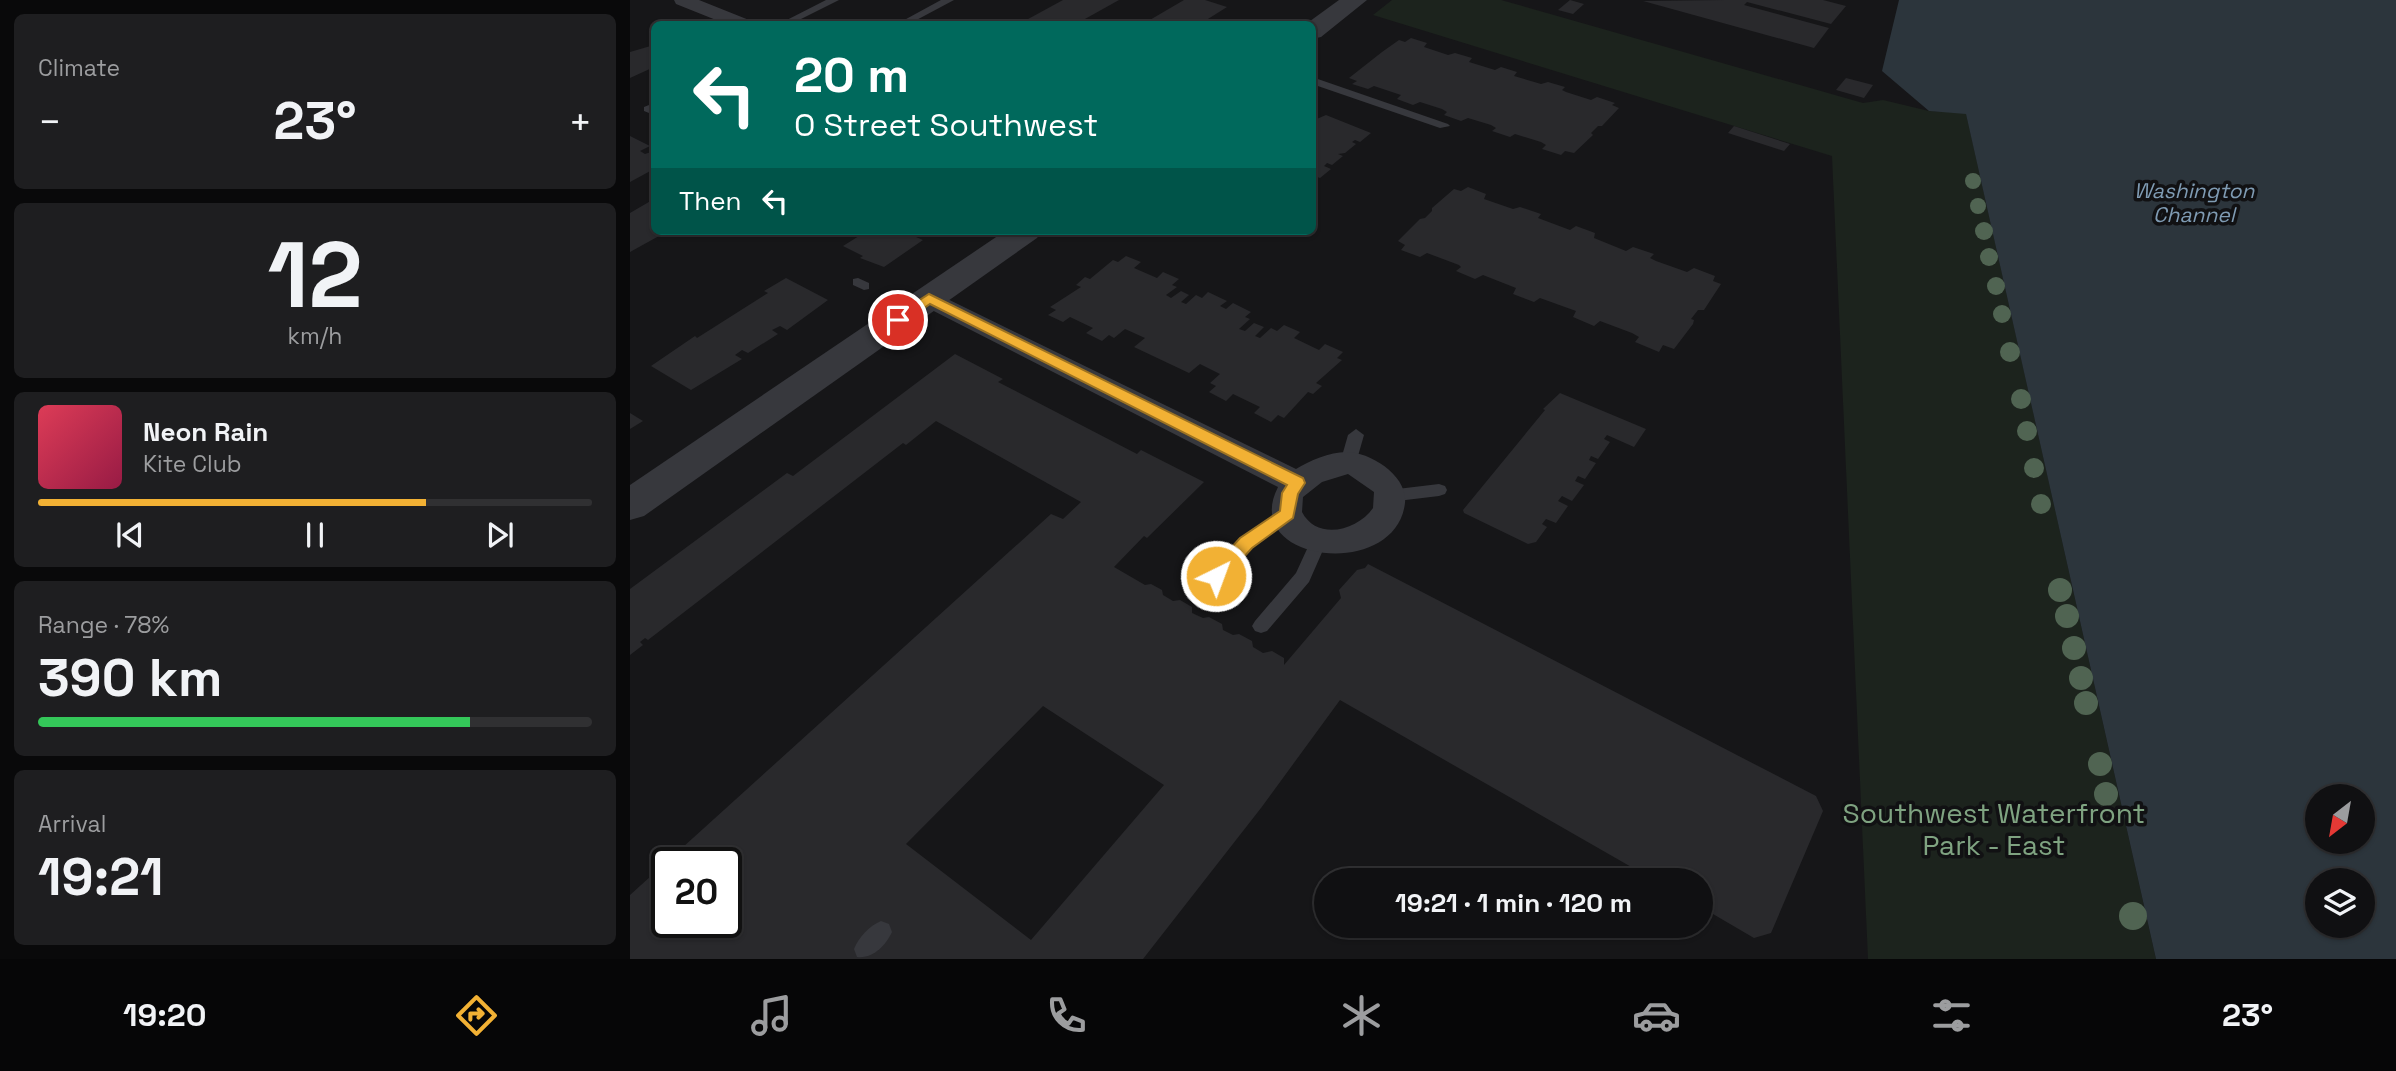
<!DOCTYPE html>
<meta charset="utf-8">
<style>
body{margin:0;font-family:"Space Grotesk",sans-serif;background:#1e1e20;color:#f1f3f6;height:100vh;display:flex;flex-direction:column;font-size:26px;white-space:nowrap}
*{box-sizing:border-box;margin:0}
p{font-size:23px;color:#9c9d9f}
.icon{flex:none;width:38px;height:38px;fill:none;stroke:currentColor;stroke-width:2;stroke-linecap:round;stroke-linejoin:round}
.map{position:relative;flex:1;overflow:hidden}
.panel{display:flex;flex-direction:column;gap:14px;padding:14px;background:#09090a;width:630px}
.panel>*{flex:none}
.guide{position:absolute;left:21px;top:21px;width:665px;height:214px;border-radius:10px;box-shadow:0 2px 5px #0004,0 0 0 2px #303032;background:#00695c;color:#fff;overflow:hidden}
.needle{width:46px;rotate:211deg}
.fabs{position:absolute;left:1675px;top:784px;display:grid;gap:14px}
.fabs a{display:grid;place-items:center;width:70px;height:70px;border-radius:50%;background:#101012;box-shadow:0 2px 5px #0004,0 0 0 2px #303032;font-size:35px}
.speed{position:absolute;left:21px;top:847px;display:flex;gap:14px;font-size:35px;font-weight:700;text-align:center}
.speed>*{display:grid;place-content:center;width:91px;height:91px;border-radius:50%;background:#101012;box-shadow:0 2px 5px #0004,0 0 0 2px #303032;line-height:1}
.speed .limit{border:4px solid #111;border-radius:10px;background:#fff;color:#111}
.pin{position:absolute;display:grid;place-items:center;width:60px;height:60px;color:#fff;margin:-30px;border:4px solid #fff;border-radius:50%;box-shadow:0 2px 7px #0007}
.me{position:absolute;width:77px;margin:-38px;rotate:42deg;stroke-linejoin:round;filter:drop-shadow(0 0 5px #0008)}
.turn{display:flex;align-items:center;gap:24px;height:147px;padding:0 28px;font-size:32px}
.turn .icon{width:91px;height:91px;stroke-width:2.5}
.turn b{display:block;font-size:49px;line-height:60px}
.then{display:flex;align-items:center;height:66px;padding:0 28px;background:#0003;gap:14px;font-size:26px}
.big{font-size:52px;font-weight:700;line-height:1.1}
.panel .card{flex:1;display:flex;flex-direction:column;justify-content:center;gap:10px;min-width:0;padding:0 24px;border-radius:10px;background:#1e1e20}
.panel .dial{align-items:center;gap:0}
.dial b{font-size:91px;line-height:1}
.song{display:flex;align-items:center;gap:21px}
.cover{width:84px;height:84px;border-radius:10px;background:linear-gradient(135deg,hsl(350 70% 55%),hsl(340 70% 35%))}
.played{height:7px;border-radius:4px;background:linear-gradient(90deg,#f2b134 70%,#303032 70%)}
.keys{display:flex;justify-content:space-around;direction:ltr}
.heat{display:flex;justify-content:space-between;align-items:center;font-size:38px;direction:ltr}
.charge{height:10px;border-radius:5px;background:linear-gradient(90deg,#34c759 78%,#303032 0)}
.trip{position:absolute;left:684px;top:868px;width:399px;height:70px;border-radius:35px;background:#101012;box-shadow:0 2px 5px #0004,0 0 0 2px #303032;font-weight:700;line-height:70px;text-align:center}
.tab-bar{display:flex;height:112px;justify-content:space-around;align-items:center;background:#060607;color:#9c9d9f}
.tab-bar .icon{width:49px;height:49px}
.tab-bar .on{color:#f2b134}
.tab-bar b{font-size:32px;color:#f1f3f6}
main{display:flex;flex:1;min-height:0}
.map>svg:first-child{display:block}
.green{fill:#1c231d}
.water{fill:#2c353c;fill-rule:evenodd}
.building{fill:#29292c;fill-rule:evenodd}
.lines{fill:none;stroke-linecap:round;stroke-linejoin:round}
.service{fill:#37383d;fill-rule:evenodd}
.minor{fill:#37383d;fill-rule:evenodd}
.tertiary{fill:#37383d;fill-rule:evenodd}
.tree{fill:#506452}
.route{fill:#f2b134;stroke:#9d7322;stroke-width:2}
.labels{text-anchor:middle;stroke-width:7;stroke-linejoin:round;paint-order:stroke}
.far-water-label{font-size:21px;font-style:italic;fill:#7f9bb3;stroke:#111113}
.near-park-label{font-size:28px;fill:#7fa381;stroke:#111113}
</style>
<main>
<section class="panel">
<div class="card"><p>Climate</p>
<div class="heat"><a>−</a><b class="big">23°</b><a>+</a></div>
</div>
<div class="card dial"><b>12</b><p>km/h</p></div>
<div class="card">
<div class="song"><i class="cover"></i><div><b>Neon Rain</b><p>Kite Club</p></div></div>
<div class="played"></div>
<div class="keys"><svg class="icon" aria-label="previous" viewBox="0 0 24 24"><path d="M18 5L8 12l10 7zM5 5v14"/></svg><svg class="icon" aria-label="pause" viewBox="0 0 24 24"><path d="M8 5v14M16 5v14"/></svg><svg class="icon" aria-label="next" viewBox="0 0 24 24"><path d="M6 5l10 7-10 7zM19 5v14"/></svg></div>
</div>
<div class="card"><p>Range · 78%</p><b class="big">390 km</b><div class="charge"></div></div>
<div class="card"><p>Arrival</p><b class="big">19:21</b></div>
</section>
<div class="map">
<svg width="1766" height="959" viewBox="0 0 1766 959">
<rect width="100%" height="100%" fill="#161618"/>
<path class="green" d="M762 0H871L1233 103 1253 100 1299 111 1336 113 1526 959H1238L1202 156 743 15Z"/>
<path class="water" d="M1269 0H1766V959H1526L1336 114 1299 111 1252 71ZM1687 796H1732V842H1687ZM1687 880H1732V926H1687Z"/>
<g class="building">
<path d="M433 0H489L446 24H389Z"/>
<path d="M554 0H575L597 7 570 24H513Z"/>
<path d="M940 0 954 4 943 14 928 10Z"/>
<path d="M1094 0H1193L1216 6 1201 24 1117 2 1114 5 1199 28 1184 48 1013 1Z"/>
<path d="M781 38 797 43 794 47 818 55 825 53 842 58 839 62 865 70 871 67 887 72 884 76 911 84 918 82 935 87 932 90 936 92 961 100 967 97 985 103 982 105 989 108 972 126H968L961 133 963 135 944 153 935 151 931 155 912 149 916 145 911 142 885 134 880 137 862 131 866 128 861 125 838 118 831 121 814 115 817 112 812 109 790 102 783 105 767 99 771 95 744 86 738 89 722 84 727 81 719 78 752 52 769 40 775 42Z"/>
<path d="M24 39V67L0 78V52L24 45 19 42Z"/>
<path d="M1216 78 1243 85 1234 98 1206 90Z"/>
<path d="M696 115 741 133 730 142 725 140 722 142 726 144 715 153 708 154 713 156 702 165 697 163 694 166 701 169 690 178 682 175V121Z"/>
<path d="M1104 126 1160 144 1154 151 1098 133Z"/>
<path d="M0 136 20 146 10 151 15 154 24 151V169L0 182Z"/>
<path d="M838 187 856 194 854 199 883 209 890 207 911 214 908 218 940 230 946 226 965 233 964 238 996 251 1003 247 1024 254 1020 258 1026 261 1057 272 1064 268 1085 276 1083 281 1091 284 1074 310H1068L1061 319 1064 320 1063 324 1044 349 1033 345 1029 352 1005 342 1009 337 1002 333 970 321 964 326 943 317 946 311 910 298 904 302 883 294 886 288 853 275 845 279 826 271 831 267 829 265 797 253 790 257 771 250 775 245 768 241 790 219 795 218 802 211V208L824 189 831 191Z"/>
<path d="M24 199V231H38L0 252V213Z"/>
<path d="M237 231H304L297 236 292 233 286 237 293 240 254 267 230 258 233 256 213 246Z"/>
<path d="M496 256 511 262 504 268 527 278 533 272 549 279 542 285 547 287 536 295 541 298 551 291 559 295 551 302 556 304 566 295 572 298 578 292 597 301 590 306 596 309 603 303 621 312 615 317 620 319 609 329 615 331 624 323 634 327 625 336 630 338 641 328 647 331 654 325 670 332 664 338 689 350 695 344 713 352 707 358 712 360 686 383 692 386 683 394 678 392 654 418 648 415 641 422 624 413 630 407 603 394 596 401 579 392 586 386 580 383 590 374 570 364 559 373 504 347 515 338 495 329 484 338 479 335 472 341 456 333 463 328 440 317 433 322 418 315 426 310 420 307 451 287 446 285 455 277 460 279 483 260 488 262Z"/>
<path d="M156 278 198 300 157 330 150 326 142 330 148 334 118 353 112 350 105 355 112 359 61 390 21 366 65 336 67 338 138 293 134 291Z"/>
<path d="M325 354 373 379 368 382 507 454 511 450 574 482 517 538 514 536 484 567 515 585 521 584 532 590 533 595 543 601 550 600 562 607V613L573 618 579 617 592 624 593 630 603 635 609 634 622 641 623 647 633 653 642 651 654 658V665L711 598 709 590 727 570 735 568 738 564 1186 796 1193 811 1141 933 1124 938 1071 907V880H1024L710 700 631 808 513 959H0V895L421 514 433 519 451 502 306 421 276 445 273 443 18 640 15 638 10 642 13 645 0 655V589L157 473 163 476ZM413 706 534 785 401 940 276 844ZM37 863H96V922H37Z"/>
<path d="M930 393 1016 429 1004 447 977 435 974 439 980 442 968 459 961 456 959 460 966 463 955 479 948 476 945 481 954 485 942 501 932 496 928 501 938 506 926 523 916 519 912 524 917 527 906 542 898 544 834 513 833 510 915 410 913 409Z"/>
<path d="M0 413 13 421 0 429Z"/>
</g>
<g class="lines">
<g class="service">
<path d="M196 0H209L161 24H149Z"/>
<path d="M311 0H324L279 24H267Z"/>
<path d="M682 77 818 124 820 126 810 128 682 84Z"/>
<path d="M24 103V115L14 111V107Z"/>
<path d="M228 278 239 283V289L234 290 223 285V279Z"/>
<path d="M726 429 734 435 726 463 718 469 710 463 718 435Z"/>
<path d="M809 484 815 486 817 490 815 494 809 496 759 502 753 500 751 496 753 492 759 490Z"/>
<path d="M658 508 664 510 666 514 664 518 622 548 577 598 571 600 565 598 562 593 565 588 610 538Z"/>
<path d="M689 534 695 536 697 541 679 582 637 631 631 633 625 631 622 626 625 621 666 573 683 536Z"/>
<path d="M251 921 259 924 262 932C256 945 243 959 227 957L224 949C229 937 239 926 251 921Z"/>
</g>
<g class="minor">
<path d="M44 0H69L119 20 122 24H96L46 4Z"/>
<path d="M299 290 666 469C679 461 700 452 716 452 741 452 778 476 775 503 766 581 609 563 648 487L290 304 286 298 290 292ZM718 474 744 492 743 508C727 531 687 541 672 512L673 497 692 482Z"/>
</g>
<g class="tertiary">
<path d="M709 0H737L691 37 682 39V24H676Z"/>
<path d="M375 231H412L407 238 14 516 0 520V485Z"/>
</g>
</g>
<g class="tree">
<circle cx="1343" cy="181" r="8"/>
<circle cx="1348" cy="206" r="8"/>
<circle cx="1354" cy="231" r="9"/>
<circle cx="1359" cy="257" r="9"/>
<circle cx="1366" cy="286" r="9"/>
<circle cx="1372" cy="314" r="9"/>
<circle cx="1380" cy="352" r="10"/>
<circle cx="1391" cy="399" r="10"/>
<circle cx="1397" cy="431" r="10"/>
<circle cx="1404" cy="468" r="10"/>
<circle cx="1411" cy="504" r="10"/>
<circle cx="1430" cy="590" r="12"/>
<circle cx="1437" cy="616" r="12"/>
<circle cx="1444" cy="648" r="12"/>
<circle cx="1451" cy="678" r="12"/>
<circle cx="1456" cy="703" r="12"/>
<circle cx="1470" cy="764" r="12"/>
<circle cx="1476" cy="794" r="12"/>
<circle cx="1503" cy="916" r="14"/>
</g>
<path class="route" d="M299 294 673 478 675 483 668 494 663 518 622 548 592 581H580L578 576 580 571 610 538 650 511 652 493 657 485 300 304 273 323H263V317Z"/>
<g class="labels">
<g class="far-water-label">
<text x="1564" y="198">Washington<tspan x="1564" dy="24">Channel</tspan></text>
</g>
<g class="near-park-label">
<text x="1364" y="823">Southwest Waterfront<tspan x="1364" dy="32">Park - East</tspan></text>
</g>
</g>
</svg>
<div class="fabs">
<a><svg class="needle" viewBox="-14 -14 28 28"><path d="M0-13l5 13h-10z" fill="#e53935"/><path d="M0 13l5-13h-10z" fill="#9c9d9f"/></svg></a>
<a><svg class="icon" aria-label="layers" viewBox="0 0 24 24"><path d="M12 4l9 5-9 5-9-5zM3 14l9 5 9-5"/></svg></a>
</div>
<div class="speed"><div class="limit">20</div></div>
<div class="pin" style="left:268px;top:320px;background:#d93025"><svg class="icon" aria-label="arrive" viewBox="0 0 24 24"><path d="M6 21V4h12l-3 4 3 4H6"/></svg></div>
<svg class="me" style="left:586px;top:576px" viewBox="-20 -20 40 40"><circle r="17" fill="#f2b134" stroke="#fff" stroke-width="3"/><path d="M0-11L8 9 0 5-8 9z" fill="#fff"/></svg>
<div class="trip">19:21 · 1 min · 120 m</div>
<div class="guide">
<div class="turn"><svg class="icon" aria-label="left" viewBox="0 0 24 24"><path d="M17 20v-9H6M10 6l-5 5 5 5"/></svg><div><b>20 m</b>O Street Southwest</div></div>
<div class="then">Then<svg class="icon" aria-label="left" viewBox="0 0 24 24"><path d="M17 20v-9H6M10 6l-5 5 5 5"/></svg></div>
</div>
</div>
</main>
<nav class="tab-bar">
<b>19:20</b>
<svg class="icon on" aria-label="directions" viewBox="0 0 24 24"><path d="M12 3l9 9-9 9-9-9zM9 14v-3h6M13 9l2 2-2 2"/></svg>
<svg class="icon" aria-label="music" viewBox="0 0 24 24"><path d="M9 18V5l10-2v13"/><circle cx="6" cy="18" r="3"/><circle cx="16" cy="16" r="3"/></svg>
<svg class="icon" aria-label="phone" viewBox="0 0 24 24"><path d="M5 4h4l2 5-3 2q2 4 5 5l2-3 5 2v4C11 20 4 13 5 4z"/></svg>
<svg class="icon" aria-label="climate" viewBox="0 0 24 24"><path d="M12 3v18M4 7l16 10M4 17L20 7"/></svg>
<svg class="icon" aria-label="car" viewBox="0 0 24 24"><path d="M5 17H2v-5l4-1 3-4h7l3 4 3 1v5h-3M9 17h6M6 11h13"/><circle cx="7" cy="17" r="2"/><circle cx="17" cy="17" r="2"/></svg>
<svg class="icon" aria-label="filters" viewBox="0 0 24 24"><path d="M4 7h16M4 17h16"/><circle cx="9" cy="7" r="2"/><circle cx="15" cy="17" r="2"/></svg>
<b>23°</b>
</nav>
